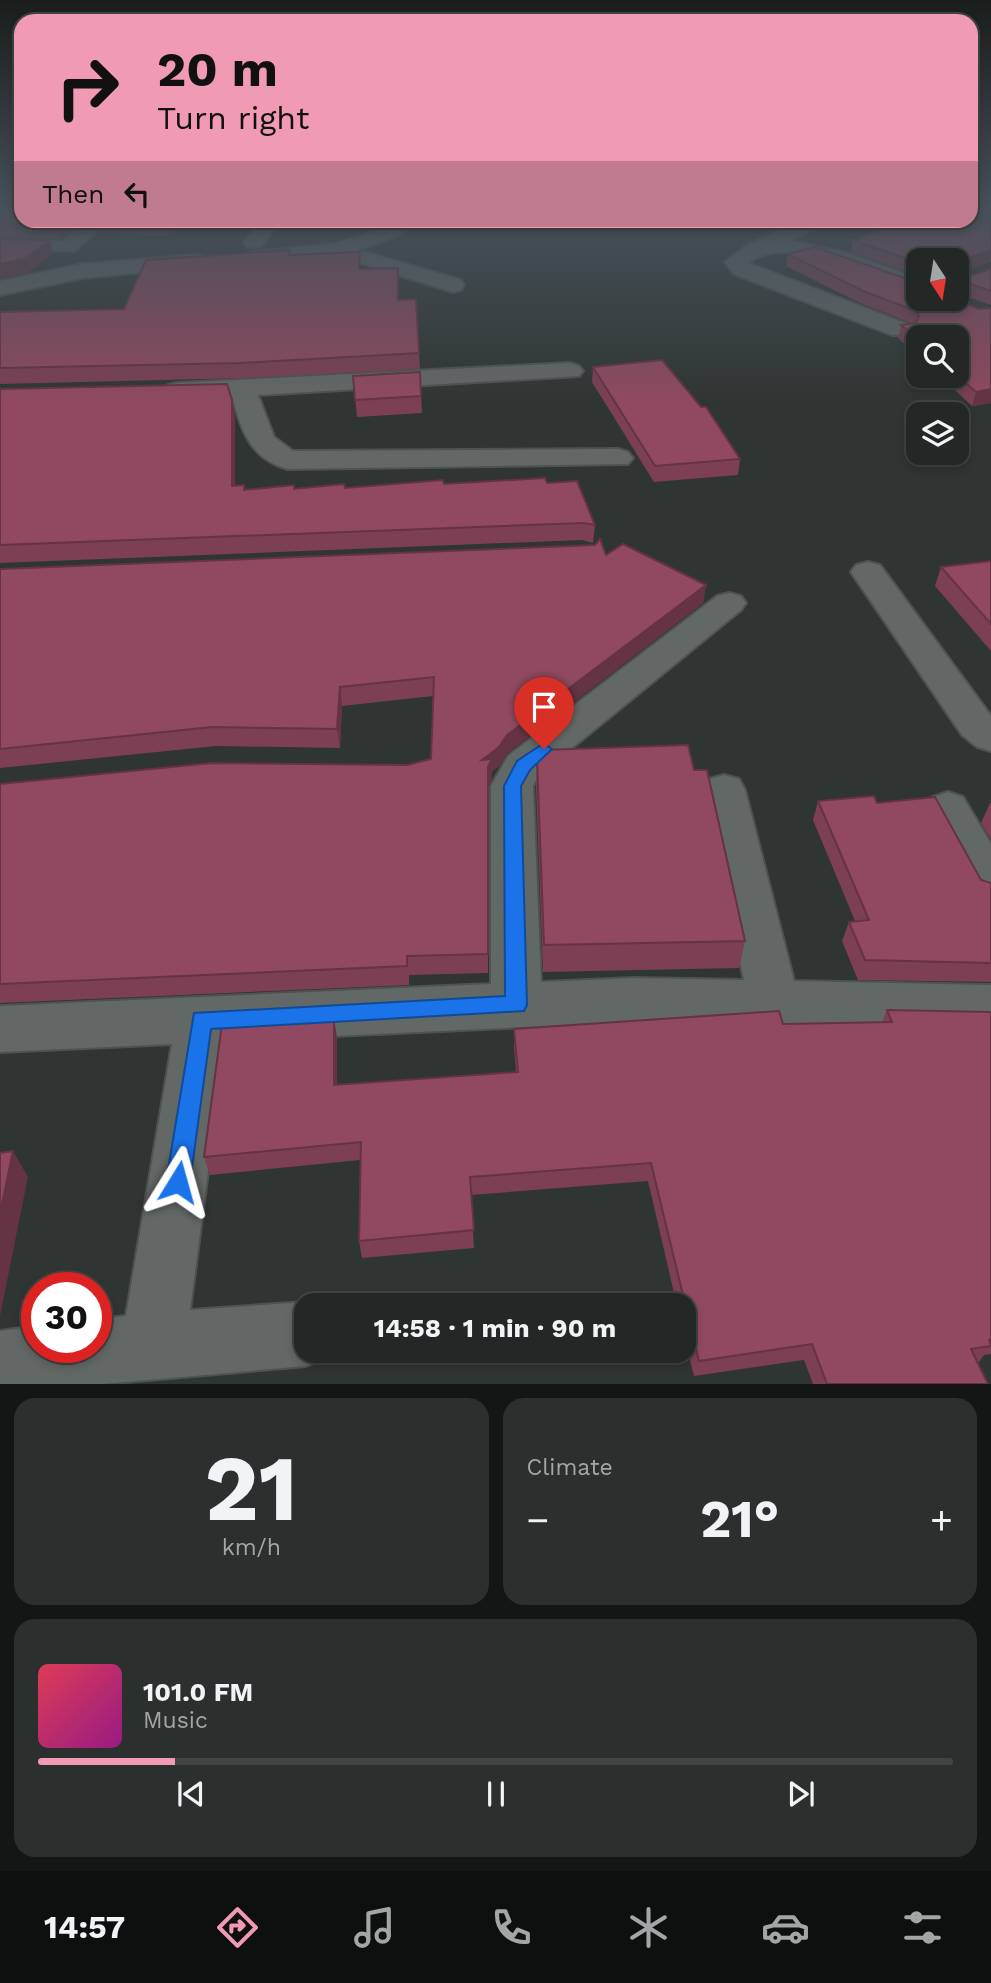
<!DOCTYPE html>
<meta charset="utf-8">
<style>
body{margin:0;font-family:"Work Sans",sans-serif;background:#2b302e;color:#f1f3f6;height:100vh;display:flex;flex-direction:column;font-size:26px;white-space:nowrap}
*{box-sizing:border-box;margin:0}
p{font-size:23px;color:#a3a6a7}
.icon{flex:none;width:38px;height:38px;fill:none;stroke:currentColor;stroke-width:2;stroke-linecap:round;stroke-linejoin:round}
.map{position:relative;height:1384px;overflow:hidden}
.side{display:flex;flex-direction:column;gap:14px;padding:14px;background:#131615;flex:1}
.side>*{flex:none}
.banner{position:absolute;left:14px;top:14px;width:964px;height:214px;border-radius:21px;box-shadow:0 4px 10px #0003,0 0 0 2px #404443;background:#f19ab3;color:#111;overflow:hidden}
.needle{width:46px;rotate:168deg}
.buttons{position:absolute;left:906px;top:248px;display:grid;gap:14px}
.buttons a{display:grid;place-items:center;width:63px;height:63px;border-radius:14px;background:#232826;box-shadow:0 4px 10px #0003,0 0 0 2px #404443;font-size:35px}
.speed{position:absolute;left:21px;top:1272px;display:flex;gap:14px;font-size:35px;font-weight:700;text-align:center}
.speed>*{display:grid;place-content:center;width:91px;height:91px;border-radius:50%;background:#232826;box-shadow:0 4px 10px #0003,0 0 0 2px #404443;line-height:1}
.speed .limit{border:10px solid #d22;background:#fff;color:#111}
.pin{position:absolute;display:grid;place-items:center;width:60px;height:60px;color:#fff;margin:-72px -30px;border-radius:50% 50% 50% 0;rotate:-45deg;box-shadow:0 0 7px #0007}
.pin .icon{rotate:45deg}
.me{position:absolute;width:77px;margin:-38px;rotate:8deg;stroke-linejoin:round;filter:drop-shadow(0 0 5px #0008)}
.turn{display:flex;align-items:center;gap:24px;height:147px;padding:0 28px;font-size:32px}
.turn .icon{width:91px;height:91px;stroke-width:2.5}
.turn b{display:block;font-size:49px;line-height:60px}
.then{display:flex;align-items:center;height:66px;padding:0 28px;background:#0003;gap:14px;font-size:26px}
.big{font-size:52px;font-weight:700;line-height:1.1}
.side .tile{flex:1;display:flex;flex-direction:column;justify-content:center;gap:10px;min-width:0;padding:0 24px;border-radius:21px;background:#2b302e}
.side .dial{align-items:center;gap:0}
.dial b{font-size:91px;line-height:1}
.song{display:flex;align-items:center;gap:21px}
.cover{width:84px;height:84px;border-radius:10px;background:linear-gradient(135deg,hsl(350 70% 55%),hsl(310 70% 35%))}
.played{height:7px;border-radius:4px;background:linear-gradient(90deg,#f19ab3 15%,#404443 15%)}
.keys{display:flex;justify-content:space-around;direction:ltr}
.heat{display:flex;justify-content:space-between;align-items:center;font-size:38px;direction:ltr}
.side .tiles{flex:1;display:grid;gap:14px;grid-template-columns:1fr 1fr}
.tile:last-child{grid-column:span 2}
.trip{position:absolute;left:294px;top:1293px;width:402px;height:70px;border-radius:21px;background:#232826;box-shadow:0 4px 10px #0003,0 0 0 2px #404443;font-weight:700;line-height:70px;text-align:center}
.menu{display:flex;height:112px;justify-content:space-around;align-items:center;background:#0e100f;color:#a3a6a7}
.menu .icon{width:49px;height:49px}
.menu .active{color:#f19ab3}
.menu b{font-size:32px;color:#f1f3f6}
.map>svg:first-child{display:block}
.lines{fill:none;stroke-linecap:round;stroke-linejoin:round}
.minor-casing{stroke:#4e5351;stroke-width:4}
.minor{fill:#626865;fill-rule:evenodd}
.wall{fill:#7c3f53}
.shaded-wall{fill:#653343}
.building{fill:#904960;stroke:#653343;stroke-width:2}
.route{fill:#1a73e8;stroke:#114b97;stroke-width:2}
</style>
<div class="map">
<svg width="991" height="1385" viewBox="0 0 991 1385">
<rect width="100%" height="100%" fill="#2f3532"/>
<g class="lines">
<g class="minor-casing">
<g id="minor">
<path d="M87 220H110L74 251 0 250V238L62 241Z"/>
<path d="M260 220H281L261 247H247L244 243Z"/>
<path d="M394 220H419L399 235 358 250 461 280 464 285 461 290 453 292 360 263 325 258 252 264 241 258 252 252 334 244 366 235Z"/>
<path d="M803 220H831L790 241 848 253 919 279V294C873 282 792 230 748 263L910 325 913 330 910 335H892L734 274 725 262 746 246Z"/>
<path d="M195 255 203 256 206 261 203 266 83 278 0 295V281L83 264Z"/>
<path d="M570 363 579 366 583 371 579 376 258 395 274 437 293 451 618 449 628 452 633 458 628 464 288 469C250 459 241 430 232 396L168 397 164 391 168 385 177 383Z"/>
<path d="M868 562 880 565 991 716V751L977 747 962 735 851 572 856 565Z"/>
<path d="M729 593 741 596 746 603 741 610 539 775 533 786 541 982 634 978 744 980 703 790 709 779 724 775 739 779 745 790 794 981 991 985V1029L634 1022 225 1041 190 1310 306 1302 314 1306H306V1351H331L329 1357 306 1366 92 1385H0V1331L37 1326V1348H96V1319L126 1316 172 1044 0 1052V1006L491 984V786L508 756 717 596Z"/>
<path d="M948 792 963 797 991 844V903L975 898 926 808 933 797Z"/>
</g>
</g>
<use href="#minor" class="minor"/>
</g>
<g class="wall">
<path d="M0 210 21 220H83L61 238 0 236Z"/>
<path d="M96 220H184L169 236 99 233Z"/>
<path d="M991 225V262L958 272V277L961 279 991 269V305L957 293V286L959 280 957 286V261H919V276L851 252 853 240Z"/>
<path d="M290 254 361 269 399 300 416 299 420 369 243 378 0 384V312L124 309Z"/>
<path d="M788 254 919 299 979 309 991 308V403L972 406 940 376H957V338H919V357L898 338 901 325 912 324 911 323 860 303 786 266Z"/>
<path d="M593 367 740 459 738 475 654 482 592 382Z"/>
<path d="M420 372 422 413 357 417 353 376Z"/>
<path d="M0 389 235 416V486L244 490 547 483 595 525 593 543 582 540 0 563Z"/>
<path d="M606 555 706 585 703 603 506 754 499 766 492 771V778L488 786V973L409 975V985L0 1003V784L407 765 431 759 433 696 342 706 340 748 216 746 0 768V569Z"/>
<path d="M991 562V651L935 586 941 567Z"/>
<path d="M537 759 694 770 745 941 739 968 543 972 536 787Z"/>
<path d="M818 801 877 803 981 880 991 883V982L858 980 842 941 849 922 855 921 813 820Z"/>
<path d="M990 803H991V839L981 823Z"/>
<path d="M887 1010 991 1012V1354L984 1355 979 1362H978L988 1384H813L804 1360 694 1376 684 1337V1306H677L648 1181 471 1195 474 1248 362 1258 359 1241 360 1160 210 1175 204 1157 334 1019 337 1038V1085L516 1072 514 1048V1029L882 1022Z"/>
</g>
<g class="shaded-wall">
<path d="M63 220H83L61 238 58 225Z"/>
<path d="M168 220H184L169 236 166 222Z"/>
<path d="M50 240 53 253 28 273 0 279V264Z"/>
<path d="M991 250 990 262 957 273 958 261Z"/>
<path d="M991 389V403L972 406 976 392Z"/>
<path d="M232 400 235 416V503L232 486Z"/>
<path d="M706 585 703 603 506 754 499 766 492 771V778L488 786V973V774L482 760 507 735Z"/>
<path d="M340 687 342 706 340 748 337 729Z"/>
<path d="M334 1019 337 1038V1104L334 1085Z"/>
<path d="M13 1151 28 1177 0 1316V1214Z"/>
</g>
<g class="building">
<path d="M0 210H21V220H63L58 225 0 223Z"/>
<path d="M120 220H168L166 222Z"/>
<path d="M907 220H971L991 225V250L958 261V277L961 279 991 269V291L959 280 957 284V261H919V263L853 240Z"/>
<path d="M0 239 50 240 24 259 0 264Z"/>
<path d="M815 247 919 283V299H956L979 309 991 308V389L976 392 957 375V338H919V340L901 325 916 323 919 316 914 310 863 291 788 254Z"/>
<path d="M290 250 289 255 360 252 359 269 398 268V300L416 299 419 353 240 363 0 368V312L124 309 146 260Z"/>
<path d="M662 360 701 407H706L740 459 655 466 593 367Z"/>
<path d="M420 372 421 396 355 400 353 376Z"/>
<path d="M227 384 232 400V486L244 485V490L294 485V489L344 484 345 488 443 480 444 484 545 478 547 483 577 481 595 525 583 523 0 545V389Z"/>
<path d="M600 539 606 555 623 544 706 585 507 735 499 747 482 760 492 759 488 767V954L407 956V966L0 984V784L212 763 407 765 431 759 434 677 340 687 337 729 212 727 0 749V569L595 545Z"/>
<path d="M991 561V624L941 567Z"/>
<path d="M688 745 694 770H707L745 941 544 945 537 759 542 750Z"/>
<path d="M874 796 877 803 935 797 981 880 991 883V963L865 960 849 922 869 920 818 801Z"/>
<path d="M887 1010 991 1012V1340H989L991 1346 971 1349 988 1384H827L812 1344 699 1361 651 1163 470 1177 474 1230 359 1241 361 1142 204 1157 222 1024 334 1019V1085L518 1072 514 1029 779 1011 783 1024 892 1022Z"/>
<path d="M13 1151 0 1214V1153Z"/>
</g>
<linearGradient id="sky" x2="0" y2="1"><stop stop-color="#1a1d1c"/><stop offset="0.52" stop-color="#47515a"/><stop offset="1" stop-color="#47515a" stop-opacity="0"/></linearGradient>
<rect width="991" height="404" fill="url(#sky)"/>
<path class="route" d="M544 743 552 749 530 770 521 786 527 1005 524 1011 211 1029 190 1182 186 1190 178 1194 169 1190 166 1182 194 1013 505 996 504 786 517 761Z"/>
</svg>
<div class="buttons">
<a><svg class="needle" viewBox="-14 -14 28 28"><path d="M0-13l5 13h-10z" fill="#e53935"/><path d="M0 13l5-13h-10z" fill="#a3a6a7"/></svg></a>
<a><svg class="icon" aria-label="search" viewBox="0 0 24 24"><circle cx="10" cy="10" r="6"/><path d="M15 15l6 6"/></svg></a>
<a><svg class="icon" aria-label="layers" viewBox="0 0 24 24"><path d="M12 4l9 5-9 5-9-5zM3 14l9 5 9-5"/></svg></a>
</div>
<div class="speed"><div class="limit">30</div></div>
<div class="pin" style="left:544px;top:749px;background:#d93025"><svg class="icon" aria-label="arrive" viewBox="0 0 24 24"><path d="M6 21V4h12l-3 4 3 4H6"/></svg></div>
<svg class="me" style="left:178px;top:1182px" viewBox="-20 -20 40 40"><path d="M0-17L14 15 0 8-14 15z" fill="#1a73e8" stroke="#fff" stroke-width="4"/></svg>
<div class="trip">14:58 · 1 min · 90 m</div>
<div class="banner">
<div class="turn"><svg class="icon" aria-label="right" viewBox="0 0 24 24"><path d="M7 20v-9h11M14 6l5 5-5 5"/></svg><div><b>20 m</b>Turn right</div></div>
<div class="then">Then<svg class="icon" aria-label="left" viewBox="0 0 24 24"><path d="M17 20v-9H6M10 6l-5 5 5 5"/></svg></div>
</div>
</div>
<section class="side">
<div class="tiles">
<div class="tile dial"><b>21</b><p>km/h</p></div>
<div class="tile"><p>Climate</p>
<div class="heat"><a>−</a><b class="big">21°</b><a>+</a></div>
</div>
<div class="tile">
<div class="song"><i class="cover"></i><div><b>101.0 FM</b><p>Music</p></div></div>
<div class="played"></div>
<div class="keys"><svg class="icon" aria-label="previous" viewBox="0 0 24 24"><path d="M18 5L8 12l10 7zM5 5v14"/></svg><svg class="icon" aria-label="pause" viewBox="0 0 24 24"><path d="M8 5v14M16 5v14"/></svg><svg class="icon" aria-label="next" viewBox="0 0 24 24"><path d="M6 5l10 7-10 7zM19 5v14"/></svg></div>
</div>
</div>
</section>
<nav class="menu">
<b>14:57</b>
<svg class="icon active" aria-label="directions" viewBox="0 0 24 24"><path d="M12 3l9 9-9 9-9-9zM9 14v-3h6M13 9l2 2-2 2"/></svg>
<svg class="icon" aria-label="music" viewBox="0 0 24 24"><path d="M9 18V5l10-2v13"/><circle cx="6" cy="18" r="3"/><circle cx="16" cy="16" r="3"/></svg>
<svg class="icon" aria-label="phone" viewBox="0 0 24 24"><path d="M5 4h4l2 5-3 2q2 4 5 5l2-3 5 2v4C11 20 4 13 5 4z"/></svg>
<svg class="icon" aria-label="climate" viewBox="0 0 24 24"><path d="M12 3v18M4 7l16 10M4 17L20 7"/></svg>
<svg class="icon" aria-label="car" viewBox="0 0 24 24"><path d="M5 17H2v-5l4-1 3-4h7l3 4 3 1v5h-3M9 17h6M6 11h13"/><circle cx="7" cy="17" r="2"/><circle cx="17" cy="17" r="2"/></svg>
<svg class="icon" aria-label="filters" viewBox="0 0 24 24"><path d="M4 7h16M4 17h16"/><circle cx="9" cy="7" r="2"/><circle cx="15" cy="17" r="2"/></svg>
</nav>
